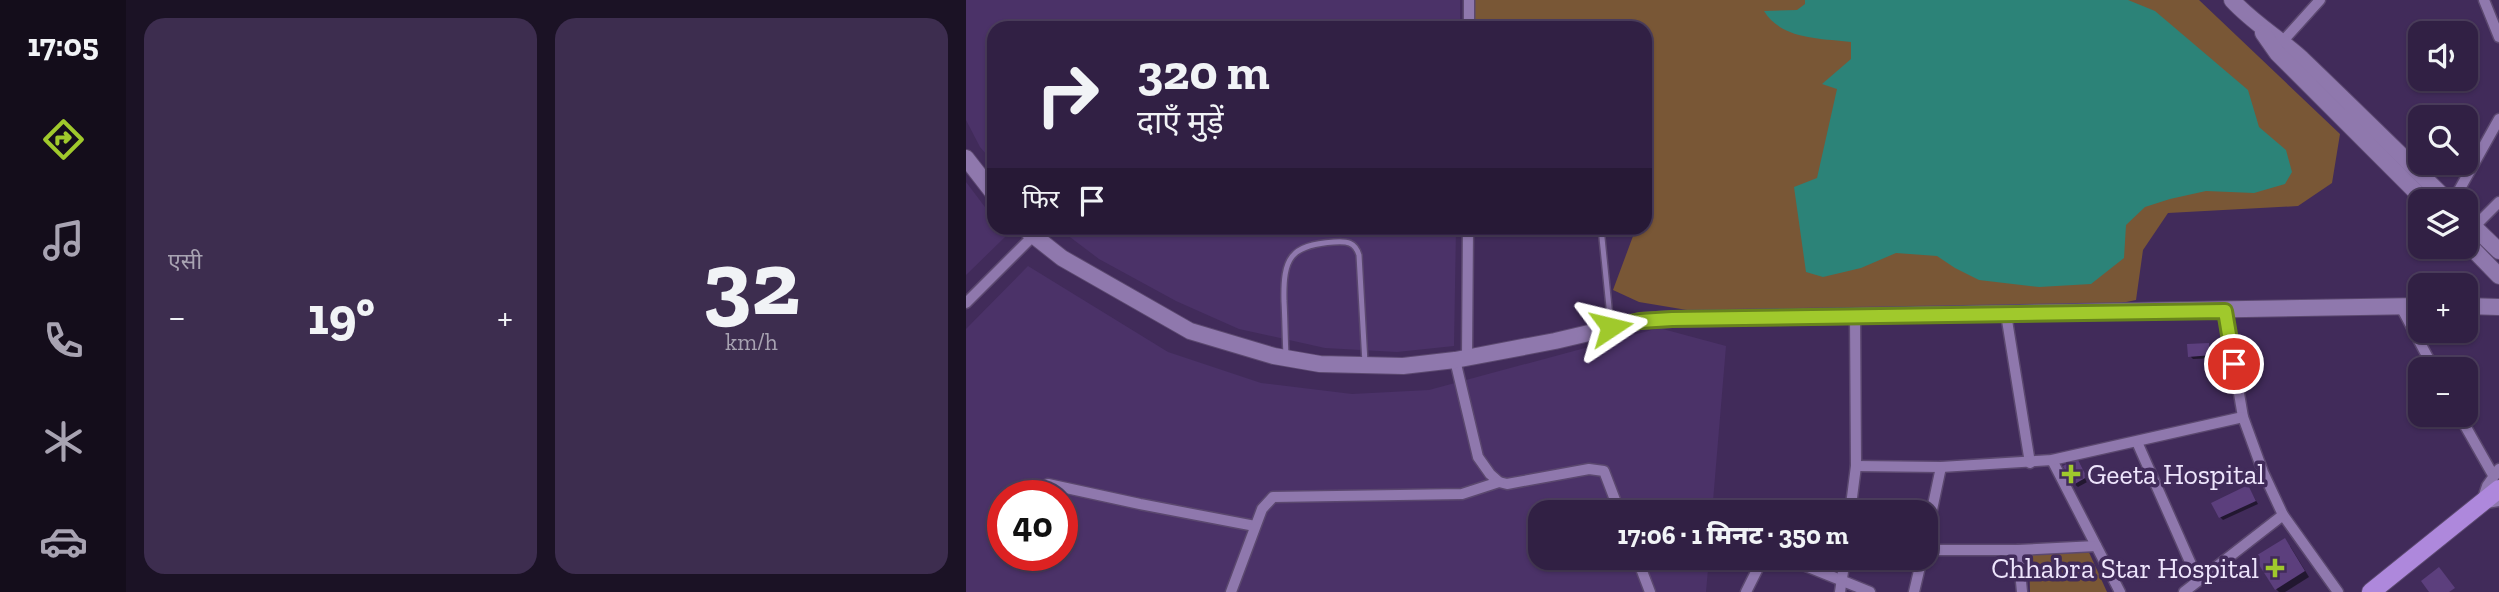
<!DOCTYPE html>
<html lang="hi">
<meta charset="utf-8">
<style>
body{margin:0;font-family:"Zilla Slab","Noto Sans Devanagari",serif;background:#3d2d4f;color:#f1f3f6;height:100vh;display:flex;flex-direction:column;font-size:26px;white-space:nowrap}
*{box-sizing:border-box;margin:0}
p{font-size:23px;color:#a8a3b2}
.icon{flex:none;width:38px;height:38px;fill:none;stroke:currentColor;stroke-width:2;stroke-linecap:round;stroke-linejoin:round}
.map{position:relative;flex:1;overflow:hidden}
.side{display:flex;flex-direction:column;gap:18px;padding:18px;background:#1b1225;width:840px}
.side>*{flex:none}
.hud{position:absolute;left:21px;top:21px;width:665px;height:214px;border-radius:21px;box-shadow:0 2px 5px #0004,0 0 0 2px #4c3e5d;background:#312044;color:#f1f3f6;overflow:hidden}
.buttons{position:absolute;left:1442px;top:21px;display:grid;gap:14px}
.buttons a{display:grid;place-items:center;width:70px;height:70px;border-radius:14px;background:#312044;box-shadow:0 2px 5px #0004,0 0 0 2px #4c3e5d;font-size:35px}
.speed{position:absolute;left:21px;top:480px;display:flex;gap:14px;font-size:35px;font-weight:700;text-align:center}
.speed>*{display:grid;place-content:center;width:91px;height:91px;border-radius:50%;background:#312044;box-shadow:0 2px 5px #0004,0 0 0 2px #4c3e5d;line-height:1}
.speed .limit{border:10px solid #d22;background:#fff;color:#111}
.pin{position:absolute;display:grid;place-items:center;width:60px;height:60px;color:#fff;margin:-30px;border:4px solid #fff;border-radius:50%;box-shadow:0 2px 7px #0007}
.me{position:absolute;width:77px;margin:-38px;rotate:80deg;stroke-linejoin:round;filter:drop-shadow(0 0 5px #0008)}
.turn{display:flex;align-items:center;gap:24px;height:147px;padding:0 35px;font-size:32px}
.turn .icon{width:91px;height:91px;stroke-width:2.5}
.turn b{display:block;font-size:49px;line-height:60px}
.then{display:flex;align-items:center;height:66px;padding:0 35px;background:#0003;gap:14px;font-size:26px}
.big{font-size:52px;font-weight:800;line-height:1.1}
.side .widget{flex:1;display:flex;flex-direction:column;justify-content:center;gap:10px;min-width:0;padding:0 24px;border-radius:21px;background:#3d2d4f}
.side .dial{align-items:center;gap:0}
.dial b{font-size:91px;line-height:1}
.heat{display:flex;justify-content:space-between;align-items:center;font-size:38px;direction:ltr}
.side .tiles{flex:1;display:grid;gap:18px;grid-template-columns:repeat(2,1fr)}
.trip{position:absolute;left:562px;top:500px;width:410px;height:70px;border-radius:21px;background:#312044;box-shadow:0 2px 5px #0004,0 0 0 2px #4c3e5d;font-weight:800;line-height:70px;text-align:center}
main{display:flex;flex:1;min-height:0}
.tab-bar{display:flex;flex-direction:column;width:126px;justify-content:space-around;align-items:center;background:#140d1b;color:#a8a3b2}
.tab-bar .icon{width:49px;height:49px}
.tab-bar .on{color:#a0c92c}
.tab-bar b{font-size:32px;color:#f1f3f6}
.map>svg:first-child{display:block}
.built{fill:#4b3268;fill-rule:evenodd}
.green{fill:#795736}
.water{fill:#2c8378}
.shadow{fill:#0007}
.building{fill:#5c3f7d}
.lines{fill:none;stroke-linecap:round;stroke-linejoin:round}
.lane-casing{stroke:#5b486f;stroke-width:8}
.street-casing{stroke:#5b486f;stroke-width:13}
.secondary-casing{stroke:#5b486f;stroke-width:18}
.primary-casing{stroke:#5b486f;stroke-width:20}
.lane{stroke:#8f78ad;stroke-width:5}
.street{stroke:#8f78ad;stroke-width:10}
.secondary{stroke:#8f78ad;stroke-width:16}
.primary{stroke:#ae88dc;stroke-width:18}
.route-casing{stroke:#68831d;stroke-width:18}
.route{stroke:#a0c92c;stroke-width:12}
.poi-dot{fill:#a0c92c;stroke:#412b5a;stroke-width:2.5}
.labels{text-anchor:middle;stroke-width:7;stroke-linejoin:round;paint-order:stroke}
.poi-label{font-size:28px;fill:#eee5fc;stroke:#412b5a;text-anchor:start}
</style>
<main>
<nav class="tab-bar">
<b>17:05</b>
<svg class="icon on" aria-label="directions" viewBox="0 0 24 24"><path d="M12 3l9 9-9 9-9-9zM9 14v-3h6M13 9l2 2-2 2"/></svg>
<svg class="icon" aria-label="music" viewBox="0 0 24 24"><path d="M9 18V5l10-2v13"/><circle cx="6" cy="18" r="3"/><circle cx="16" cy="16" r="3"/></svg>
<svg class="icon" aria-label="phone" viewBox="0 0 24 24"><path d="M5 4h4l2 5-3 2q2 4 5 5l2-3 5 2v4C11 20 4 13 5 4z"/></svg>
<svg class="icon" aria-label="climate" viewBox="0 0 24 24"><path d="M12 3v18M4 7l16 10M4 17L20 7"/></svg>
<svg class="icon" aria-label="car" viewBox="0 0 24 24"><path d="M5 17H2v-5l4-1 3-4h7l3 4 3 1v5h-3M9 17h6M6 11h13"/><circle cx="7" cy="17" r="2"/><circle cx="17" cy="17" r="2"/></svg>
</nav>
<section class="side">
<div class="tiles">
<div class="widget"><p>एसी</p>
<div class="heat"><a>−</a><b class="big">19°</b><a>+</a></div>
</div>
<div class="widget dial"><b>32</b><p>km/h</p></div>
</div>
</section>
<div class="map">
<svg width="1533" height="592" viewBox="0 0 1533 592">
<rect width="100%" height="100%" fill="#412b5a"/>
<g class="built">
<path d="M0 0H494V28H28V163L14 147 0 120Z"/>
<path d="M0 182 28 219V228H34L40 236 0 275Z"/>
<path d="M92 228H490L488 346 431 352 359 348 273 329 210 301 133 259Z"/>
<path d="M62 266 202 352 295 383 386 394 463 390 693 328 760 346 746 513H574V558H743L740 592H0V329ZM37 495H96V555H37Z"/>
</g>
<g class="green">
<path d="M509 0H1233L1374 134 1366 183 1332 206 1202 213 1177 250 1170 300 1136 307 733 312 673 302 647 290 670 228H679V28H509Z"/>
<path d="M1121 548 1141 592H1064L1063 554Z"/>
</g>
<path class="water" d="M839 0H1162L1189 11 1282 90 1293 127 1320 150 1326 172 1319 184 1288 193 1240 191 1204 199 1179 207 1160 225 1158 258 1125 284 1073 287 1013 280 989 268 971 256 930 253 895 268 857 277 840 272 828 187 851 178 871 89 856 84 885 59V42C854 38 816 40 798 11L831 10 839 4Z"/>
<g class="shadow">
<path d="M1242 344 1250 358 1227 359 1224 356Z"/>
<path d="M1114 464 1123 481 1112 487 1108 484Z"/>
<path d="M1282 487 1292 504 1257 520 1254 517Z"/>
<path d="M1324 546 1343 577 1319 592H1313L1310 589Z"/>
</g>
<g class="building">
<path d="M1243 343V350L1247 349V355L1222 357 1221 344Z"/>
<path d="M1111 458 1121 477 1107 485 1097 466Z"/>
<path d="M1282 485 1290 501 1253 518 1245 503Z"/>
<path d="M1319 538 1339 571 1309 590 1288 557Z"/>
<path d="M1473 567 1489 588 1483 592H1463L1455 581Z"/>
</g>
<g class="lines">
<g class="lane-casing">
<g id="lane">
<path d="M635 228 645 327"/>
<path d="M320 355C319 337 319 319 318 301 317 258 324 245 368 242 381 241 389 242 393 255L399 363"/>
</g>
</g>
<g class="street-casing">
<g id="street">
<path d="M1518 0 1533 37"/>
<path d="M503 28V0"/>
<path d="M1316 42 1354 0"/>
<path d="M1487 201 1533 119"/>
<path d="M1500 235 1533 202"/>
<path d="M0 303 68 235"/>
<path d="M1435 307 1468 369"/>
<path d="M1259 311 1277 417 1297 472 1317 515 1372 592"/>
<path d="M1040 314 1064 463"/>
<path d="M501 358 502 228"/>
<path d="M489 360 512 457 524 474 533 482 541 484 623 469 638 471 654 513"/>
<path d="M1493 415 1527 475"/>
<path d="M1171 442 1232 580"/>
<path d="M1086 460 1154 592"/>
<path d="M890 466 975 467 1086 460 1277 417"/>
<path d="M1533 469 1521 486 1515 504 1533 501"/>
<path d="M82 484 174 504 289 526"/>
<path d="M884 513 890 466 889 316"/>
<path d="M959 543 975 467"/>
<path d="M959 550H1052L1130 546"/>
<path d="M1052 550 1056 592"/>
<path d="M671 558 684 592"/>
<path d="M820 558 904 592"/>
<path d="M265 592 296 509 307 497 496 494 533 482"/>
<path d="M780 592 797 558"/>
<path d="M874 592 879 558"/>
<path d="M948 592 956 558"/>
<path d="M1218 592 1317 515"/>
</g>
</g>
<g class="secondary-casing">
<g id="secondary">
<path d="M1266 0C1287 23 1313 38 1336 59 1385 106 1434 154 1482 201"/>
<path d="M1297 33 1311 53 1459 201"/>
<path d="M0 158 28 194"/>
<path d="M1500 219 1533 251"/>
<path d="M58 228 96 258 224 331 308 356 354 364 437 366 489 360 589 341 674 321 706 319 1454 306"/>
<path d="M1500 242 1533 276"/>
<path d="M1500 306 1533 307"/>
</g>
</g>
<g class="primary-casing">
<path id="primary" d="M1405 592 1533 489"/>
</g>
<use href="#lane" class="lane"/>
<use href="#street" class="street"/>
<use href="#secondary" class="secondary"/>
<use href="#primary" class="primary"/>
</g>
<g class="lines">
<g class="route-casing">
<path id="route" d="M645 327 674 321 706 319 1259 311 1268 364"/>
</g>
<use href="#route" class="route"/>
</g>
<g class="poi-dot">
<path d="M1101.5 463.5h7v7h7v7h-7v7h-7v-7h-7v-7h7z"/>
<path d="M1305.5 557.5h7v7h7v7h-7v7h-7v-7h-7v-7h7z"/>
</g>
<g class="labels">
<g class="poi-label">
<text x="1121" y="484">Geeta Hospital</text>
<text x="1293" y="578" text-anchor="end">Chhabra Star Hospital</text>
</g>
</g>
</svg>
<div class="buttons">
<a><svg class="icon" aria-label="sound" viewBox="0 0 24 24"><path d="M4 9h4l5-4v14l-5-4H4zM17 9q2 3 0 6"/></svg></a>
<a><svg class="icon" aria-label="search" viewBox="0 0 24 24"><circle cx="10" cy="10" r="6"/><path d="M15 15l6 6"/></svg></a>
<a><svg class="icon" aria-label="layers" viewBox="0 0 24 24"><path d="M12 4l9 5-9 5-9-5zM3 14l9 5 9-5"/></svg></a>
<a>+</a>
<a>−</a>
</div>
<div class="speed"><div class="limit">40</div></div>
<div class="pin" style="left:1268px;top:364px;background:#d93025"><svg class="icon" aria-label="arrive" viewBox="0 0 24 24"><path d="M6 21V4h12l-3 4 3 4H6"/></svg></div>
<svg class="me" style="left:645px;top:327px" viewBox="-20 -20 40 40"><path d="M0-17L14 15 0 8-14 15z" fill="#a0c92c" stroke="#fff" stroke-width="4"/></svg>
<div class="trip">17:06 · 1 मिनट · 350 m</div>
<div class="hud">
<div class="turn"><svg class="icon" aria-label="right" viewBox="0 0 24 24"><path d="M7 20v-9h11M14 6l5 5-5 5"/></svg><div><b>320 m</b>दाएँ मुड़ें</div></div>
<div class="then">फिर<svg class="icon" aria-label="arrive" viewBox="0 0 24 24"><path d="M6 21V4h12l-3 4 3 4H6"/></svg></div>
</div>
</div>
</main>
